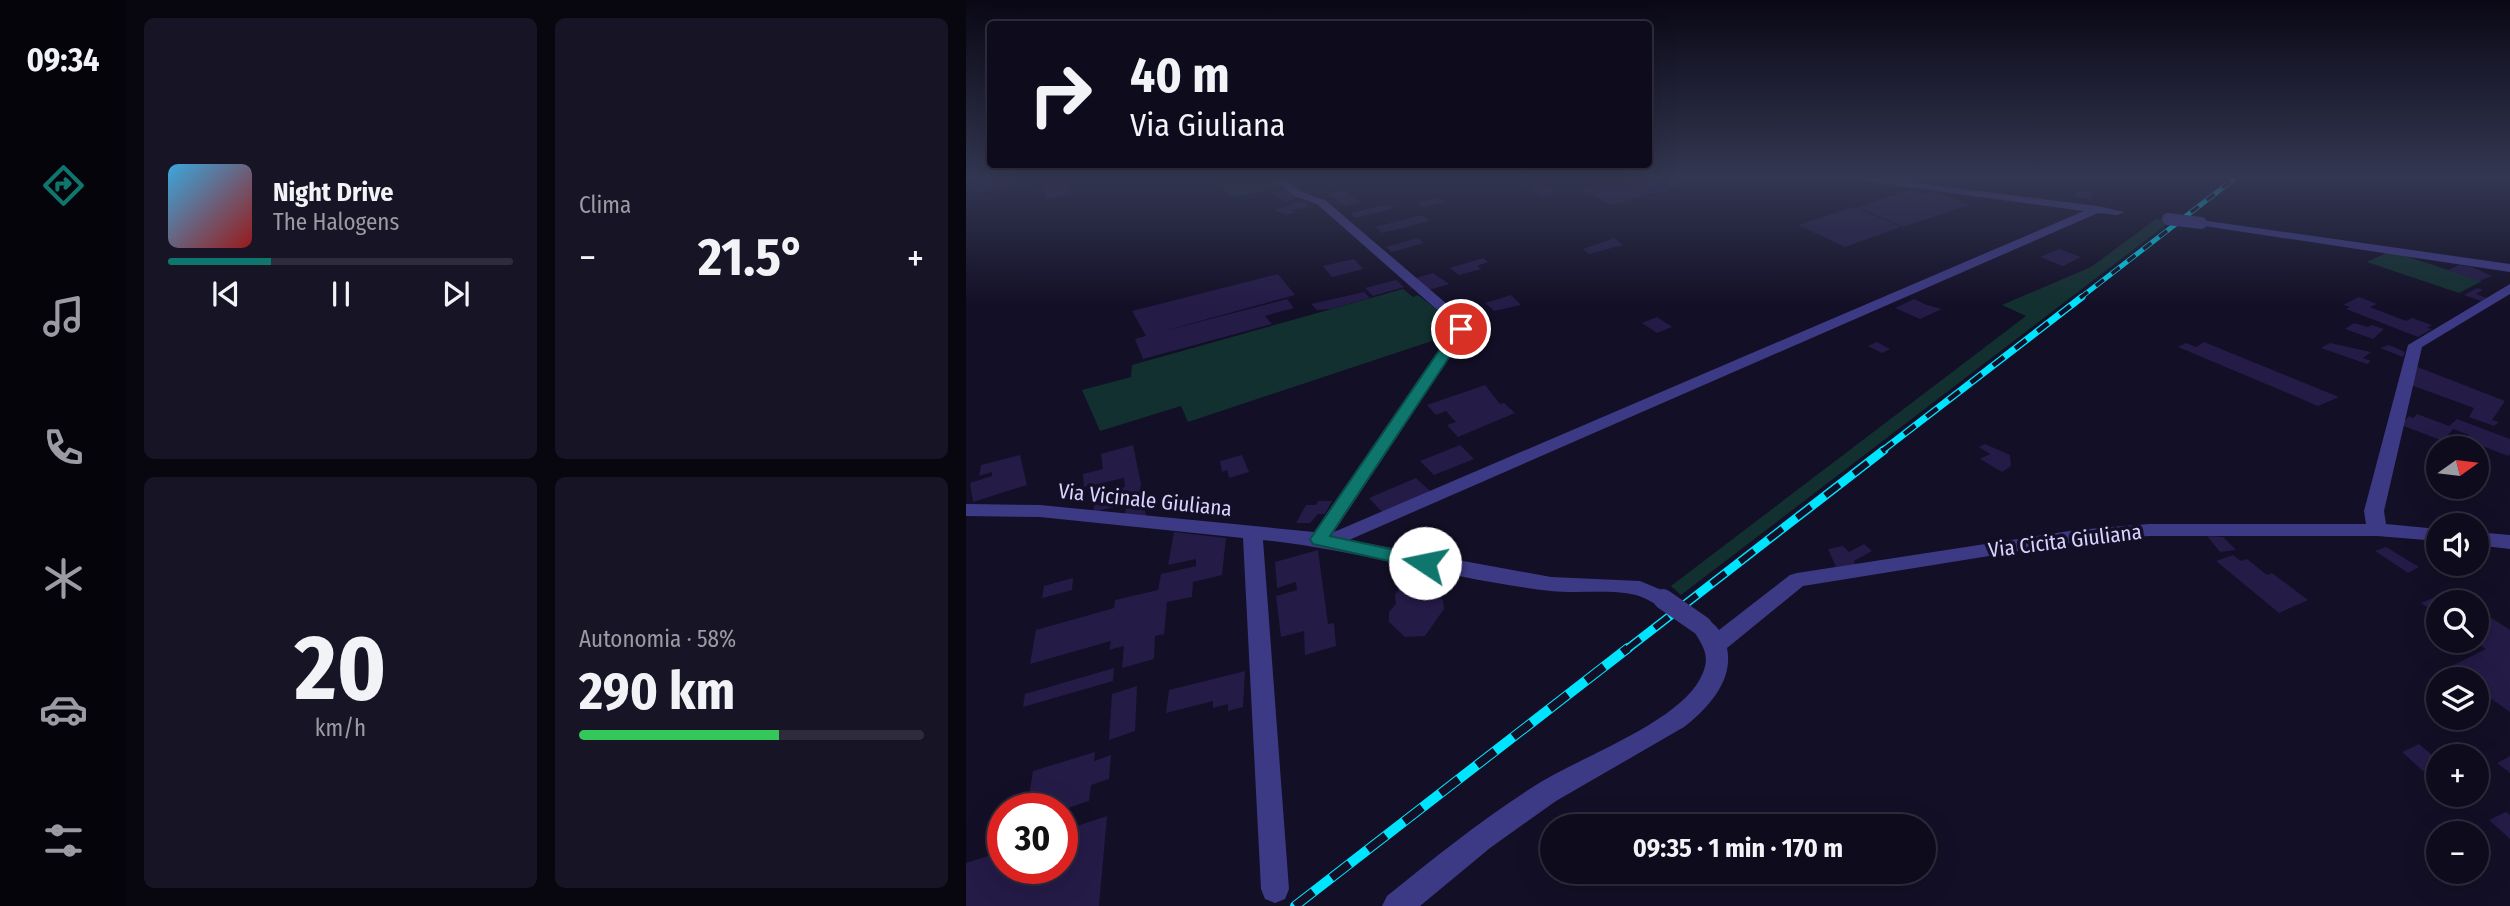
<!DOCTYPE html>
<html lang="it">
<meta charset="utf-8">
<style>
body{margin:0;font-family:"Fira Sans Condensed",sans-serif;background:#171425;color:#f1f3f6;height:100vh;display:flex;flex-direction:column;font-size:26px;white-space:nowrap}
*{box-sizing:border-box;margin:0}
p{font-size:23px;color:#9b9ba3}
.icon{flex:none;width:38px;height:38px;fill:none;stroke:currentColor;stroke-width:2;stroke-linecap:round;stroke-linejoin:round}
.map{position:relative;flex:1;overflow:hidden}
.panel{display:flex;flex-direction:column;gap:18px;padding:18px;background:#08060f;width:840px}
.panel>*{flex:none}
.hud{position:absolute;left:21px;top:21px;width:665px;height:147px;border-radius:7px;box-shadow:0 7px 28px #0002,0 0 0 2px #2e2b3b;background:#0e0b1c;color:#f1f3f6;overflow:hidden}
.needle{width:46px;rotate:76deg}
.controls{position:absolute;left:1460px;top:436px;display:grid;gap:14px}
.controls a{display:grid;place-items:center;width:63px;height:63px;border-radius:50%;background:#0e0b1c;box-shadow:0 7px 28px #0002,0 0 0 2px #2e2b3b;font-size:35px}
.speed{position:absolute;left:21px;top:793px;display:flex;gap:14px;font-size:35px;font-weight:700;text-align:center}
.speed>*{display:grid;place-content:center;width:91px;height:91px;border-radius:50%;background:#0e0b1c;box-shadow:0 7px 28px #0002,0 0 0 2px #2e2b3b;line-height:1}
.speed .limit{border:10px solid #d22;background:#fff;color:#111}
.pin{position:absolute;display:grid;place-items:center;width:60px;height:60px;color:#fff;margin:-30px;border:4px solid #fff;border-radius:50%;box-shadow:0 2px 7px #0007}
.me{position:absolute;width:77px;margin:-38px;rotate:281deg;stroke-linejoin:round;filter:drop-shadow(0 0 5px #0008)}
.turn{display:flex;align-items:center;gap:24px;height:147px;padding:0 28px;font-size:32px}
.turn .icon{width:91px;height:91px;stroke-width:2.5}
.turn b{display:block;font-size:49px;line-height:60px}
.big{font-size:52px;font-weight:700;line-height:1.1}
.panel .widget{flex:1;display:flex;flex-direction:column;justify-content:center;gap:10px;min-width:0;padding:0 24px;border-radius:10px;background:#171425}
.panel .dial{align-items:center;gap:0}
.dial b{font-size:91px;line-height:1}
.song{display:flex;align-items:center;gap:21px}
.cover{width:84px;height:84px;border-radius:10px;background:linear-gradient(135deg,hsl(200 70% 55%),hsl(0 70% 35%))}
.played{height:7px;border-radius:4px;background:linear-gradient(90deg,#0f766e 30%,#2e2b3b 30%)}
.keys{display:flex;justify-content:space-around;direction:ltr}
.heat{display:flex;justify-content:space-between;align-items:center;font-size:38px;direction:ltr}
.charge{height:10px;border-radius:5px;background:linear-gradient(90deg,#34c759 58%,#2e2b3b 0)}
.panel .tiles{flex:1;display:grid;gap:18px;grid-template-columns:repeat(2,1fr)}
.trip{position:absolute;left:574px;top:814px;width:396px;height:70px;border-radius:35px;background:#0e0b1c;box-shadow:0 7px 28px #0002,0 0 0 2px #2e2b3b;font-weight:700;line-height:70px;text-align:center}
main{display:flex;flex:1;min-height:0}
.menu{display:flex;flex-direction:column;width:126px;justify-content:space-around;align-items:center;background:#06040b;color:#9b9ba3}
.menu .icon{width:49px;height:49px}
.menu .selected{color:#0f766e}
.menu b{font-size:32px;color:#f1f3f6}
.map>svg:first-child{display:block}
.green{fill:#12302f}
.building{fill:#241b47}
.lines{fill:none;stroke-linecap:round;stroke-linejoin:round}
.street{fill:#3d3a85;fill-rule:evenodd}
.rail-far3-casing{stroke:#00e5ff;stroke-width:5}
.rail-far2-casing{stroke:#00e5ff;stroke-width:7}
.rail-far1-casing{stroke:#00e5ff;stroke-width:9}
.rail-casing{stroke:#00e5ff;stroke-width:10}
.rail-far3{stroke:#130f26;stroke-width:3.5;stroke-dasharray:10;stroke-linecap:butt}
.rail-far2{stroke:#130f26;stroke-width:4.5;stroke-dasharray:14;stroke-linecap:butt}
.rail-far1{stroke:#130f26;stroke-width:6;stroke-dasharray:18;stroke-linecap:butt}
.rail{stroke:#130f26;stroke-width:8;stroke-dasharray:23;stroke-linecap:butt}
.street-bridge-far1{stroke:#3d3a85;stroke-width:12}
.street-bridge{stroke:#3d3a85;stroke-width:20}
.route{fill:#0f766e;stroke:#0a4d48;stroke-width:2}
.labels{text-anchor:middle;stroke-width:7;stroke-linejoin:round;paint-order:stroke}
.street-label{font-size:21px;fill:#d9d4ff;stroke:#130f26}
</style>
<main>
<nav class="menu">
<b>09:34</b>
<svg class="icon selected" aria-label="directions" viewBox="0 0 24 24"><path d="M12 3l9 9-9 9-9-9zM9 14v-3h6M13 9l2 2-2 2"/></svg>
<svg class="icon" aria-label="music" viewBox="0 0 24 24"><path d="M9 18V5l10-2v13"/><circle cx="6" cy="18" r="3"/><circle cx="16" cy="16" r="3"/></svg>
<svg class="icon" aria-label="phone" viewBox="0 0 24 24"><path d="M5 4h4l2 5-3 2q2 4 5 5l2-3 5 2v4C11 20 4 13 5 4z"/></svg>
<svg class="icon" aria-label="climate" viewBox="0 0 24 24"><path d="M12 3v18M4 7l16 10M4 17L20 7"/></svg>
<svg class="icon" aria-label="car" viewBox="0 0 24 24"><path d="M5 17H2v-5l4-1 3-4h7l3 4 3 1v5h-3M9 17h6M6 11h13"/><circle cx="7" cy="17" r="2"/><circle cx="17" cy="17" r="2"/></svg>
<svg class="icon" aria-label="filters" viewBox="0 0 24 24"><path d="M4 7h16M4 17h16"/><circle cx="9" cy="7" r="2"/><circle cx="15" cy="17" r="2"/></svg>
</nav>
<section class="panel">
<div class="tiles">
<div class="widget">
<div class="song"><i class="cover"></i><div><b>Night Drive</b><p>The Halogens</p></div></div>
<div class="played"></div>
<div class="keys"><svg class="icon" aria-label="previous" viewBox="0 0 24 24"><path d="M18 5L8 12l10 7zM5 5v14"/></svg><svg class="icon" aria-label="pause" viewBox="0 0 24 24"><path d="M8 5v14M16 5v14"/></svg><svg class="icon" aria-label="next" viewBox="0 0 24 24"><path d="M6 5l10 7-10 7zM19 5v14"/></svg></div>
</div>
<div class="widget"><p>Clima</p>
<div class="heat"><a>−</a><b class="big">21.5°</b><a>+</a></div>
</div>
<div class="widget dial"><b>20</b><p>km/h</p></div>
<div class="widget"><p>Autonomia · 58%</p><b class="big">290 km</b><div class="charge"></div></div>
</div>
</section>
<div class="map">
<svg width="1544" height="906" viewBox="0 0 1544 906">
<rect width="100%" height="100%" fill="#130f26"/>
<g class="green">
<path d="M249 179H306L315 187 266 197Z"/>
<path d="M1190 219 1205 221 715 595 705 586 1060 316 1036 305 1125 267Z"/>
<path d="M1424 251 1516 281 1493 293 1401 262Z"/>
<path d="M437 289 447 297 452 295C464 305 485 317 484 335L222 422 215 406 134 431 116 390 165 377 166 365Z"/>
</g>
<g class="building">
<path d="M9 179H79V181L10 193Z"/>
<path d="M655 179H685L705 189 644 205 616 189Z"/>
<path d="M693 179H736L737 180 710 187Z"/>
<path d="M102 180 106 194 80 199 76 185Z"/>
<path d="M578 185 590 193 575 196 563 188Z"/>
<path d="M317 190 332 197 319 201 305 193Z"/>
<path d="M377 190 395 202 379 206 362 194Z"/>
<path d="M944 190 955 195 965 192 978 195 1003 205 937 227 891 207Z"/>
<path d="M1110 191 1127 193 1126 200 1109 197Z"/>
<path d="M474 198 479 202 457 207 452 203Z"/>
<path d="M338 201 343 207 325 210 329 212 320 215 308 210Z"/>
<path d="M423 204 429 208 389 218 384 213Z"/>
<path d="M888 207 935 227 879 247 832 225Z"/>
<path d="M456 215 464 221 416 233 409 227Z"/>
<path d="M452 238 458 243 426 252 420 247Z"/>
<path d="M648 238 657 245 623 254 617 249Z"/>
<path d="M1093 249 1115 257 1097 266 1074 257Z"/>
<path d="M517 258 522 262 511 266 515 269 493 275 484 268Z"/>
<path d="M388 259 397 269 366 277 357 266Z"/>
<path d="M1493 265 1506 267 1526 276 1513 281 1482 270Z"/>
<path d="M467 273 483 284 463 290 447 279Z"/>
<path d="M312 274 329 295 194 332 321 299 328 308 299 316 306 324 177 359 169 339 180 336 166 311Z"/>
<path d="M430 280 438 287 407 296 399 288Z"/>
<path d="M1511 288 1517 290 1510 294 1521 298 1515 301 1498 295Z"/>
<path d="M398 292 404 298 365 309 351 310 345 304Z"/>
<path d="M545 295 555 305 528 311 519 303Z"/>
<path d="M1393 297 1411 304 1404 307 1440 321 1446 318 1466 325 1461 328 1466 329 1452 337 1380 309 1384 307 1377 305Z"/>
<path d="M948 299 961 305 976 309 954 319 929 308Z"/>
<path d="M691 317 706 327 691 333 676 323Z"/>
<path d="M1388 323 1402 327 1406 325 1418 329 1407 339 1379 329Z"/>
<path d="M911 342 924 349 916 353 902 346Z"/>
<path d="M1238 342 1373 397 1352 406 1212 347 1220 343 1230 347Z"/>
<path d="M1364 343 1405 352 1397 358 1405 361 1401 364 1355 348Z"/>
<path d="M1423 345 1439 352 1437 357 1414 348Z"/>
<path d="M1449 366 1539 401 1526 420 1533 422 1528 426 1503 417 1508 408 1442 384Z"/>
<path d="M519 385 534 404 538 403 549 413 492 437 481 425 490 422 480 411 470 415 461 405Z"/>
<path d="M1451 414 1483 426 1491 419 1544 439V454L1542 456 1498 439 1503 435 1487 429 1482 435 1490 439 1485 444 1435 425 1443 416 1447 418Z"/>
<path d="M1019 444 1044 455 1045 466 1036 472 1014 459 1024 454 1013 447Z"/>
<path d="M167 445 175 484 173 501 177 500 181 521 159 520 160 504 127 512 129 502 124 503 126 495 159 487 158 478 118 487 117 474 137 469 135 454Z"/>
<path d="M494 445 508 459 468 475 454 461Z"/>
<path d="M54 455 61 485 7 502 4 483 26 476V472L13 476 15 465Z"/>
<path d="M276 455 283 472 263 478 261 470 256 472 254 461Z"/>
<path d="M450 478 465 492 418 514 403 498Z"/>
<path d="M352 501H366L359 514H352L344 523H330L340 505H350Z"/>
<path d="M208 532 260 538 256 575 227 582 226 597 201 602 198 634 189 636 188 659 156 668 158 646 143 650 145 641 64 664 70 630 148 608 149 600 192 590 195 574 230 566V559L202 565Z"/>
<path d="M1241 536 1257 537 1270 550 1254 552Z"/>
<path d="M898 544 906 551 888 561 889 565 870 567 862 549 877 546 883 552Z"/>
<path d="M1420 547 1453 567 1442 573 1409 551Z"/>
<path d="M352 550 362 624 368 623 370 646 339 655 338 631 315 637 310 596 331 590 330 582 311 588 309 562Z"/>
<path d="M1267 555 1275 561 1281 559 1301 575 1306 573 1342 600 1313 613 1250 561Z"/>
<path d="M457 571 458 585 465 587 466 595 477 600 478 609 459 636 439 637 423 622V612L430 604 429 594 435 588V576Z"/>
<path d="M107 578 106 590 76 598 78 586Z"/>
<path d="M1483 591 1500 602H1472V615L1455 603Z"/>
<path d="M1510 608 1544 630V712L1510 688V679H1497L1482 668 1520 649 1507 640H1510Z"/>
<path d="M148 668 147 681 57 707 59 694Z"/>
<path d="M279 671 277 707 262 711V704L247 708V701L200 713 203 690Z"/>
<path d="M171 686 169 731 143 740 146 694Z"/>
<path d="M1453 744 1472 760V764L1457 771 1436 752Z"/>
<path d="M129 752 128 761 145 755 143 779 125 785 123 801 96 810 61 808 67 771Z"/>
<path d="M1544 756V773L1531 763Z"/>
<path d="M1540 812 1544 815V839L1523 820Z"/>
<path d="M141 816 133 906H0V863L37 851V868H96V831Z"/>
</g>
<g class="lines">
<g class="street">
<path d="M307 179H319L336 192 359 200 488 310 502 329 368 532 1118 211 883 179H916L1132 206 1158 212 1152 215 1132 213 383 540 585 577 674 581 705 594 708 599 705 604C690 609 683 598 670 595 643 589 612 594 585 591 488 580 394 550 297 540L323 889 319 899 309 903 299 899 295 889 277 538 74 517 0 516V504L74 505 348 532 488 329 478 316 351 204 328 196Z"/>
<path d="M1235 220 1544 264V272L1231 225 1229 223Z"/>
<path d="M1544 284V294L1456 347 1418 511 1420 524 1472 529V541L1411 536H1183L1110 542 837 586 761 648C768 681 741 709 718 727L590 801 524 848 454 906H416L421 896C469 857 518 818 570 785 614 757 711 723 734 679 747 655 736 646 725 626L728 620C740 617 746 621 753 630L824 575 831 573 1110 530 1183 524H1400L1398 511 1442 345Z"/>
<path d="M1510 532 1544 535V549L1510 545Z"/>
</g>
<g class="rail-far3-casing">
<path id="rail-far3" d="M1114 298 1268 179"/>
</g>
<g class="rail-far2-casing">
<path id="rail-far2" d="M916 451 1116 297"/>
</g>
<g class="rail-far1-casing">
<path id="rail-far1" d="M660 650 918 450"/>
</g>
<g class="rail-casing">
<path id="rail" d="M329 906 662 648"/>
</g>
<use href="#rail-far3" class="rail-far3"/>
<use href="#rail-far2" class="rail-far2"/>
<use href="#rail-far1" class="rail-far1"/>
<use href="#rail" class="rail"/>
<path class="street-bridge-far1" d="M1202 219 1235 223"/>
<path class="street-bridge" d="M697 599 736 626"/>
</g>
<linearGradient id="sky" x2="0" y2="1"><stop stop-color="#0a0815"/><stop offset="0.58" stop-color="#333752"/><stop offset="1" stop-color="#333752" stop-opacity="0"/></linearGradient>
<rect width="1544" height="306" fill="url(#sky)"/>
<path class="route" d="M490 326 502 329 364 536 466 558 468 563 466 567 459 569 347 544 344 539 347 535Z"/>
<g class="labels">
<g class="street-label">
<text transform="translate(179 500) rotate(6)" y="7">Via Vicinale Giuliana</text>
<text transform="translate(1099 541) rotate(-7)" y="7">Via Cicita Giuliana</text>
</g>
</g>
</svg>
<div class="controls">
<a><svg class="needle" viewBox="-14 -14 28 28"><path d="M0-13l5 13h-10z" fill="#e53935"/><path d="M0 13l5-13h-10z" fill="#9b9ba3"/></svg></a>
<a><svg class="icon" aria-label="sound" viewBox="0 0 24 24"><path d="M4 9h4l5-4v14l-5-4H4zM17 9q2 3 0 6"/></svg></a>
<a><svg class="icon" aria-label="search" viewBox="0 0 24 24"><circle cx="10" cy="10" r="6"/><path d="M15 15l6 6"/></svg></a>
<a><svg class="icon" aria-label="layers" viewBox="0 0 24 24"><path d="M12 4l9 5-9 5-9-5zM3 14l9 5 9-5"/></svg></a>
<a>+</a>
<a>−</a>
</div>
<div class="speed"><div class="limit">30</div></div>
<div class="pin" style="left:495px;top:329px;background:#d93025"><svg class="icon" aria-label="arrive" viewBox="0 0 24 24"><path d="M6 21V4h12l-3 4 3 4H6"/></svg></div>
<svg class="me" style="left:459px;top:563px" viewBox="-20 -20 40 40"><circle r="19" fill="#fff"/><path d="M0-13L10 11 0 6-10 11z" fill="#0f766e"/></svg>
<div class="trip">09:35 · 1 min · 170 m</div>
<div class="hud">
<div class="turn"><svg class="icon" aria-label="right" viewBox="0 0 24 24"><path d="M7 20v-9h11M14 6l5 5-5 5"/></svg><div><b>40 m</b>Via Giuliana</div></div>
</div>
</div>
</main>
